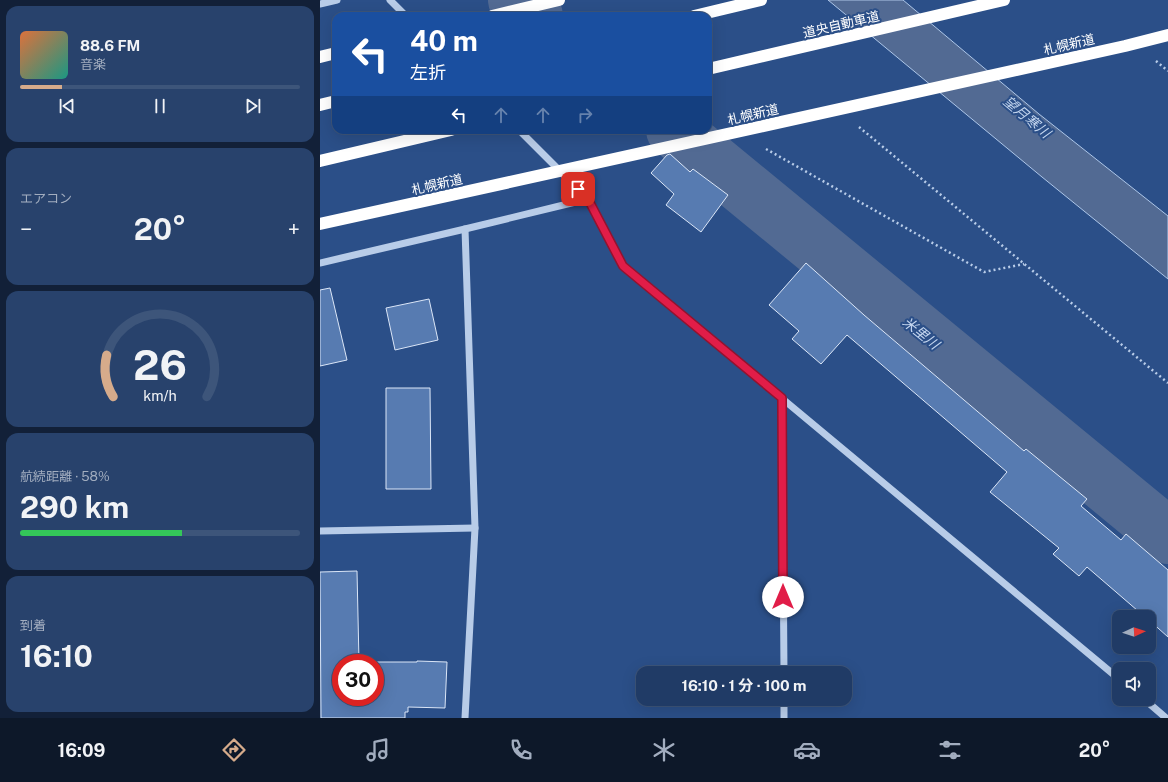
<!DOCTYPE html>
<html lang="ja">
<meta charset="utf-8">
<style>
body{margin:0;font-family:"Public Sans","Noto Sans JP",sans-serif;background:#28426c;color:#f1f3f6;height:100vh;display:flex;flex-direction:column;font-size:15px;white-space:nowrap}
*{box-sizing:border-box;margin:0}
p{font-size:13px;color:#a2adbf}
.icon{flex:none;width:22px;height:22px;fill:none;stroke:currentColor;stroke-width:2;stroke-linecap:round;stroke-linejoin:round}
.map{position:relative;flex:1;overflow:hidden}
.panel{display:flex;flex-direction:column;gap:6px;padding:6px;background:#122038;width:320px}
.panel>*{flex:none}
.hud{position:absolute;left:12px;top:12px;width:380px;height:122px;border-radius:12px;box-shadow:0 4px 16px #0002,0 0 0 1px #3d557a;background:#1a4fa0;color:#fff;overflow:hidden}
.needle{width:26px;rotate:87deg}
.controls{position:absolute;left:792px;top:610px;display:grid;gap:8px}
.controls a{display:grid;place-items:center;width:44px;height:44px;border-radius:8px;background:#203b66;box-shadow:0 4px 16px #0002,0 0 0 1px #3d557a;font-size:20px}
.speed{position:absolute;left:12px;top:654px;display:flex;gap:8px;font-size:20px;font-weight:700;text-align:center}
.speed>*{display:grid;place-content:center;width:52px;height:52px;border-radius:50%;background:#203b66;box-shadow:0 4px 16px #0002,0 0 0 1px #3d557a;line-height:1}
.speed .limit{border:6px solid #d22;background:#fff;color:#111}
.pin{position:absolute;display:grid;place-items:center;width:34px;height:34px;color:#fff;margin:-17px;border-radius:8px;box-shadow:0 2px 6px #0006}
.me{position:absolute;width:44px;margin:-22px;rotate:0deg;stroke-linejoin:round;filter:drop-shadow(0 0 3px #0008)}
.turn{display:flex;align-items:center;gap:14px;height:84px;padding:0 12px;font-size:18px}
.turn .icon{width:52px;height:52px;stroke-width:2.5}
.turn b{display:block;font-size:28px;line-height:34px}
.lanes{display:flex;align-items:center;height:38px;padding:0 12px;background:#0003;justify-content:center;gap:20px;direction:ltr}
.lanes .off{opacity:.35}
.big{font-size:30px;font-weight:700;line-height:1.1}
.panel .widget{flex:1;display:flex;flex-direction:column;justify-content:center;gap:6px;min-width:0;padding:0 14px;border-radius:12px;background:#28426c}
.panel .dial{align-items:center;gap:0}
.dial svg{height:104px;overflow:visible;fill:none;stroke:#3d557a;stroke-width:7;stroke-linecap:round;text-anchor:middle}
.dial text{fill:#f1f3f6;stroke:none}
.song{display:flex;align-items:center;gap:12px}
.cover{width:48px;height:48px;border-radius:6px;background:linear-gradient(135deg,hsl(20 70% 55%),hsl(170 70% 35%))}
.played{height:4px;border-radius:2px;background:linear-gradient(90deg,#d6ab8b 15%,#3d557a 15%)}
.keys{display:flex;justify-content:space-around;direction:ltr}
.heat{display:flex;justify-content:space-between;align-items:center;font-size:22px;direction:ltr}
.charge{height:6px;border-radius:3px;background:linear-gradient(90deg,#34c759 58%,#3d557a 0)}
.trip{position:absolute;left:316px;top:666px;width:216px;height:40px;border-radius:12px;background:#203b66;box-shadow:0 4px 16px #0002,0 0 0 1px #3d557a;font-weight:700;line-height:40px;text-align:center}
.menu{display:flex;height:64px;justify-content:space-around;align-items:center;background:#0d1829;color:#a2adbf}
.menu .icon{width:28px;height:28px}
.menu .selected{color:#d6ab8b}
.menu b{font-size:18px;color:#f1f3f6}
main{display:flex;flex:1;min-height:0}
.map>svg:first-child{display:block}
.water{fill:#526a93;stroke:#adc6e8}
.lines{fill:none;stroke-linecap:round;stroke-linejoin:round}
.river{stroke:#526a93;stroke-width:56}
.building{fill:#577bb1;stroke:#dbe6f7;fill-rule:evenodd}
.path{stroke:#b8cce8;stroke-width:2.5;stroke-dasharray:2 3;stroke-linecap:butt}
.minor{stroke:#b8cce8;stroke-width:7}
.highway{stroke:#fff;stroke-width:12}
.highway-bridge{stroke:#fff;stroke-width:12}
.route-casing{stroke:#92132f;stroke-width:10}
.route{stroke:#e11d48;stroke-width:7}
.labels{text-anchor:middle;stroke-width:4;stroke-linejoin:round;paint-order:stroke}
.street-label{font-size:13px;fill:#fff;stroke:#2b4f88}
.water-label{font-size:14px;font-style:italic;fill:#c4d6ef;stroke:#2b4f88}
</style>
<main>
<section class="panel">
<div class="widget">
<div class="song"><i class="cover"></i><div><b>88.6 FM</b><p>音楽</p></div></div>
<div class="played"></div>
<div class="keys"><svg class="icon" aria-label="previous" viewBox="0 0 24 24"><path d="M18 5L8 12l10 7zM5 5v14"/></svg><svg class="icon" aria-label="pause" viewBox="0 0 24 24"><path d="M8 5v14M16 5v14"/></svg><svg class="icon" aria-label="next" viewBox="0 0 24 24"><path d="M6 5l10 7-10 7zM19 5v14"/></svg></div>
</div>
<div class="widget"><p>エアコン</p>
<div class="heat"><a>−</a><b class="big">20°</b><a>+</a></div>
</div>
<div class="widget dial"><svg viewBox="0 0 100 80">
<path d="M14 69A42 42 0 1 1 86 69"/>
<path d="M14 69A42 42 0 0 1 9 37" stroke="#d6ab8b"/>
<text x="50" y="56" font-size="32" font-weight="700">26</text>
<text x="50" y="72" font-size="11">km/h</text>
</svg></div>
<div class="widget"><p>航続距離 · 58%</p><b class="big">290 km</b><div class="charge"></div></div>
<div class="widget"><p>到着</p><b class="big">16:10</b></div>
</section>
<div class="map">
<svg width="848" height="718" viewBox="0 0 848 718">
<rect width="100%" height="100%" fill="#2b4f88"/>
<path class="water" d="M508 0H583L719 114 848 216V279L722 177Z"/>
<g class="lines">
<g class="river">
<path d="M196 0 215 16"/>
<path d="M354 130 848 536"/>
</g>
</g>
<g class="building">
<path d="M350 154 370 172 373 169 408 195 381 232 346 205 354 194 331 173 347 155Z"/>
<path d="M486 263 544 315 704 451 706 449 767 499 761 506 801 540 806 534 848 570V637L829 620V617H825L767 567 759 576 733 554 739 548 670 492 687 472 527 335 501 364 472 339 479 331 449 305Z"/>
<path d="M10 288 27 360 0 366V290Z"/>
<path d="M109 299 118 340 75 350 66 308Z"/>
<path d="M66 388H110L111 489H66Z"/>
<path d="M37 571 39 662H97V661L127 662 125 708 88 707V712H85V718H1L0 572ZM21 663H55V697H21Z"/>
</g>
<g class="lines">
<g class="path">
<path d="M836 61 848 71"/>
<path d="M539 127 848 383"/>
<path d="M446 149 664 272 704 264"/>
</g>
<g class="minor">
<path d="M70 0 86 16"/>
<path d="M0 4 17 0"/>
<path d="M199 130 268 199 303 266 799 679"/>
<path d="M145 229 155 528 145 718"/>
<path d="M0 263 145 229 268 199"/>
<path d="M462 398 464 673"/>
<path d="M0 531 155 528"/>
<path d="M464 699V718"/>
<path d="M824 699 846 718"/>
</g>
<g class="highway">
<path d="M172 16 239 0"/>
<path d="M0 57 16 53"/>
<path d="M0 105 16 101"/>
<path d="M0 161 131 130"/>
</g>
<g class="highway-bridge">
<path d="M374 16 441 0"/>
<path d="M388 69 684 0"/>
<path d="M0 224 805 46 848 35"/>
</g>
</g>
<g class="lines">
<g class="route-casing">
<path id="route" d="M258 189 268 199 303 266 462 398 463 597"/>
</g>
<use href="#route" class="route"/>
</g>
<g class="labels">
<g class="street-label">
<text transform="translate(521 24) rotate(-13)" y="5">道央自動車道</text>
<text transform="translate(749 44) rotate(-13)" y="5">札幌新道</text>
<text transform="translate(433 114) rotate(-13)" y="5">札幌新道</text>
<text transform="translate(117 184) rotate(-13)" y="5">札幌新道</text>
</g>
<g class="water-label">
<text transform="translate(707 117) rotate(40)" y="5">望月寒川</text>
<text transform="translate(601 333) rotate(39)" y="5">米里川</text>
</g>
</g>
</svg>
<div class="controls">
<a><svg class="needle" viewBox="-14 -14 28 28"><path d="M0-13l5 13h-10z" fill="#e53935"/><path d="M0 13l5-13h-10z" fill="#a2adbf"/></svg></a>
<a><svg class="icon" aria-label="sound" viewBox="0 0 24 24"><path d="M4 9h4l5-4v14l-5-4H4zM17 9q2 3 0 6"/></svg></a>
</div>
<div class="speed"><div class="limit">30</div></div>
<div class="pin" style="left:258px;top:189px;background:#d93025"><svg class="icon" aria-label="arrive" viewBox="0 0 24 24"><path d="M6 21V4h12l-3 4 3 4H6"/></svg></div>
<svg class="me" style="left:463px;top:597px" viewBox="-20 -20 40 40"><circle r="19" fill="#fff"/><path d="M0-13L10 11 0 6-10 11z" fill="#e11d48"/></svg>
<div class="trip">16:10 · 1 分 · 100 m</div>
<div class="hud">
<div class="turn"><svg class="icon" aria-label="left" viewBox="0 0 24 24"><path d="M17 20v-9H6M10 6l-5 5 5 5"/></svg><div><b>40 m</b>左折</div></div>
<div class="lanes"><svg class="icon" aria-label="left" viewBox="0 0 24 24"><path d="M17 20v-9H6M10 6l-5 5 5 5"/></svg><svg class="icon off" aria-label="ahead" viewBox="0 0 24 24"><path d="M12 20V5M6 11l6-6 6 6"/></svg><svg class="icon off" aria-label="ahead" viewBox="0 0 24 24"><path d="M12 20V5M6 11l6-6 6 6"/></svg><svg class="icon off" aria-label="right" viewBox="0 0 24 24"><path d="M7 20v-9h11M14 6l5 5-5 5"/></svg></div>
</div>
</div>
</main>
<nav class="menu">
<b>16:09</b>
<svg class="icon selected" aria-label="directions" viewBox="0 0 24 24"><path d="M12 3l9 9-9 9-9-9zM9 14v-3h6M13 9l2 2-2 2"/></svg>
<svg class="icon" aria-label="music" viewBox="0 0 24 24"><path d="M9 18V5l10-2v13"/><circle cx="6" cy="18" r="3"/><circle cx="16" cy="16" r="3"/></svg>
<svg class="icon" aria-label="phone" viewBox="0 0 24 24"><path d="M5 4h4l2 5-3 2q2 4 5 5l2-3 5 2v4C11 20 4 13 5 4z"/></svg>
<svg class="icon" aria-label="climate" viewBox="0 0 24 24"><path d="M12 3v18M4 7l16 10M4 17L20 7"/></svg>
<svg class="icon" aria-label="car" viewBox="0 0 24 24"><path d="M5 17H2v-5l4-1 3-4h7l3 4 3 1v5h-3M9 17h6M6 11h13"/><circle cx="7" cy="17" r="2"/><circle cx="17" cy="17" r="2"/></svg>
<svg class="icon" aria-label="filters" viewBox="0 0 24 24"><path d="M4 7h16M4 17h16"/><circle cx="9" cy="7" r="2"/><circle cx="15" cy="17" r="2"/></svg>
<b>20°</b>
</nav>
